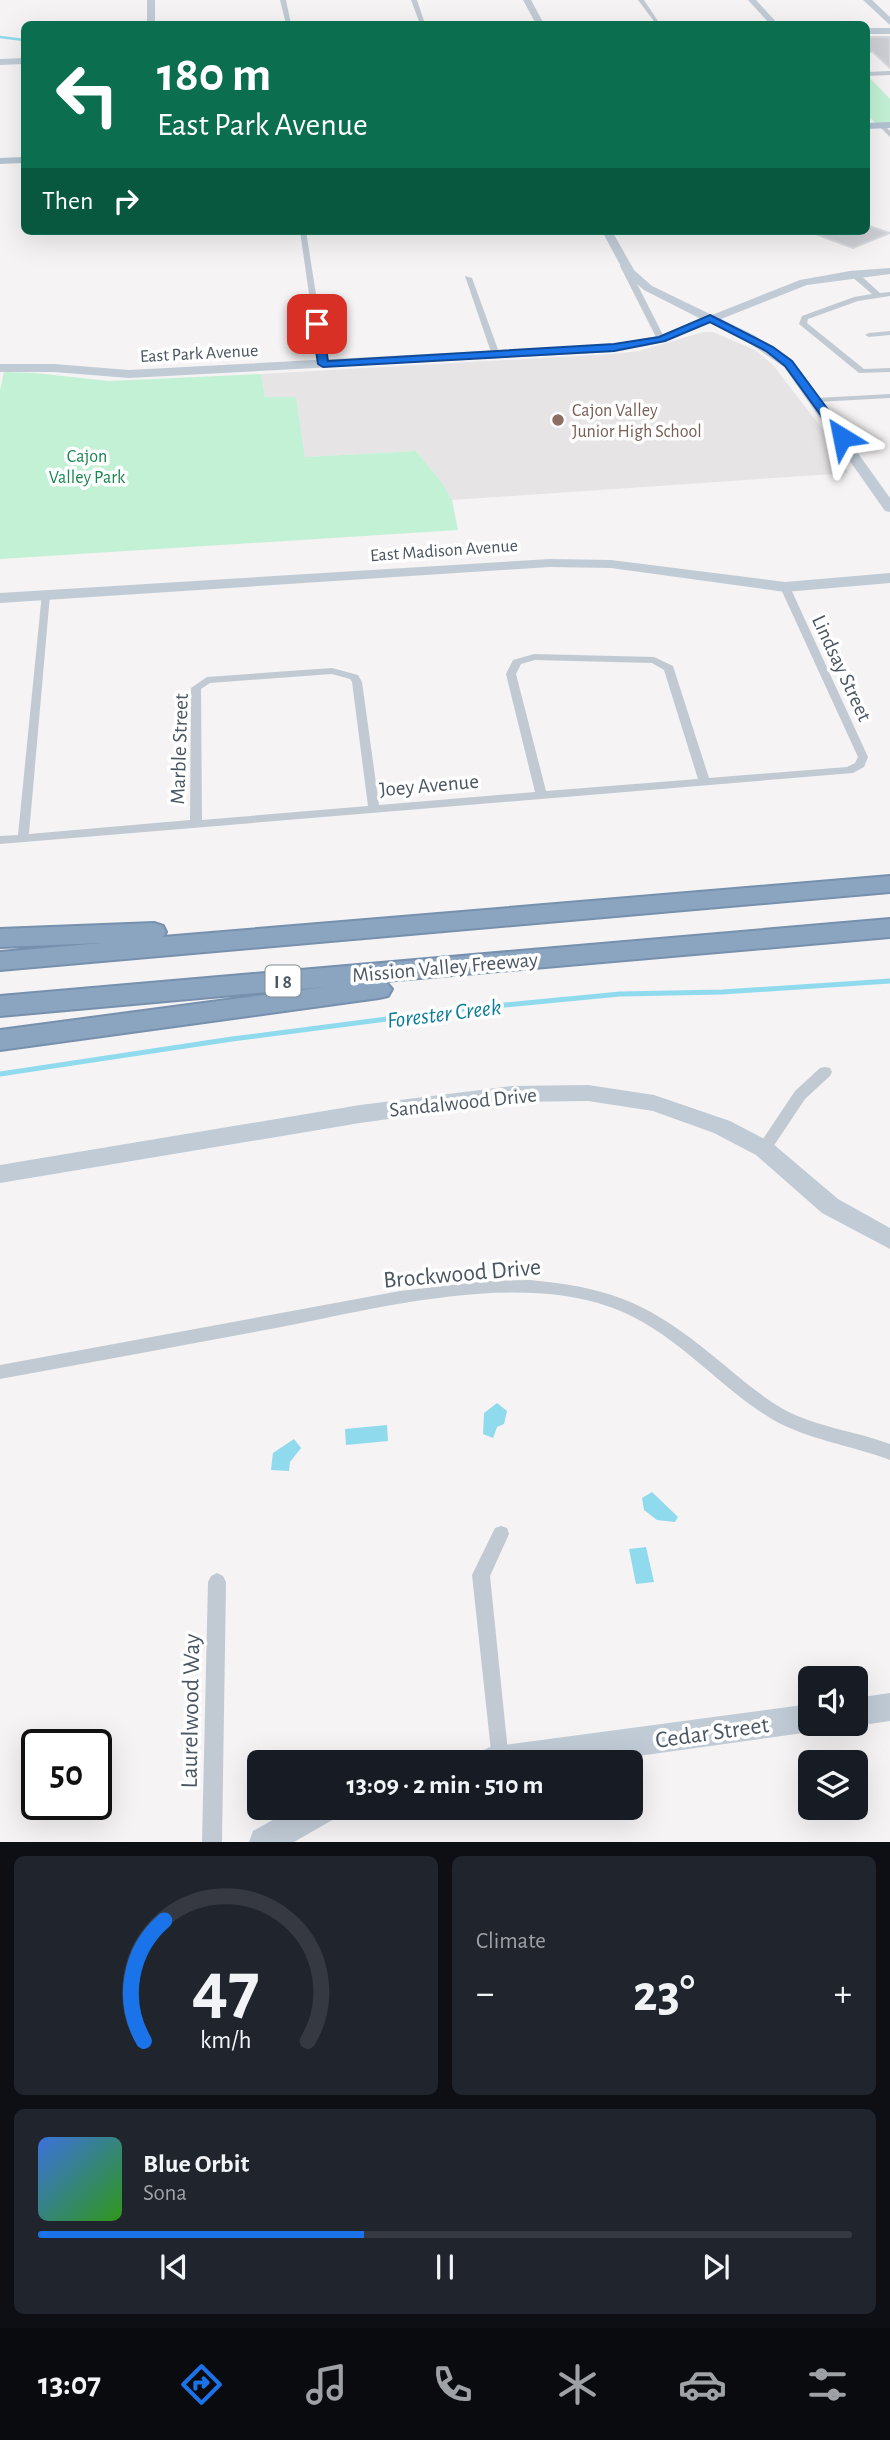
<!DOCTYPE html>
<meta charset="utf-8">
<style>
body{margin:0;font-family:"Alegreya Sans",sans-serif;background:#20242c;color:#f1f3f6;height:100vh;display:flex;flex-direction:column;font-size:26px;white-space:nowrap}
*{box-sizing:border-box;margin:0}
p{font-size:23px;color:#9ea1a6}
.icon{flex:none;width:38px;height:38px;fill:none;stroke:currentColor;stroke-width:2;stroke-linecap:round;stroke-linejoin:round}
.map{position:relative;height:1842px;overflow:hidden}
.sheet{display:flex;flex-direction:column;gap:14px;padding:14px;background:#0d0f14;flex:1}
.sheet>*{flex:none}
.guide{position:absolute;left:21px;top:21px;width:849px;height:214px;border-radius:10px;box-shadow:0 7px 28px #0002;background:#0b6e4f;color:#fff;overflow:hidden}
.tools{position:absolute;left:798px;top:1666px;display:grid;gap:14px}
.tools a{display:grid;place-items:center;width:70px;height:70px;border-radius:10px;background:#171b24;box-shadow:0 7px 28px #0002;font-size:35px}
.speed{position:absolute;left:21px;top:1729px;display:flex;gap:14px;font-size:35px;font-weight:700;text-align:center}
.speed>*{display:grid;place-content:center;width:91px;height:91px;border-radius:50%;background:#171b24;box-shadow:0 7px 28px #0002;line-height:1}
.speed .limit{border:4px solid #111;border-radius:10px;background:#fff;color:#111}
.pin{position:absolute;display:grid;place-items:center;width:60px;height:60px;color:#fff;margin:-30px;border-radius:14px;box-shadow:0 4px 10px #0006}
.me{position:absolute;width:77px;margin:-38px;rotate:325deg;stroke-linejoin:round;filter:drop-shadow(0 0 5px #0008)}
.turn{display:flex;align-items:center;gap:24px;height:147px;padding:0 21px;font-size:32px}
.turn .icon{width:91px;height:91px;stroke-width:2.5}
.turn b{display:block;font-size:49px;line-height:60px}
.then{display:flex;align-items:center;height:66px;padding:0 21px;background:#0003;gap:14px;font-size:26px}
.big{font-size:52px;font-weight:700;line-height:1.1}
.sheet .card{flex:1;display:flex;flex-direction:column;justify-content:center;gap:10px;min-width:0;padding:0 24px;border-radius:10px;background:#20242c}
.sheet .dial{align-items:center;gap:0}
.dial svg{height:182px;overflow:visible;fill:none;stroke:#363941;stroke-width:7;stroke-linecap:round;text-anchor:middle}
.dial text{fill:#f1f3f6;stroke:none}
.song{display:flex;align-items:center;gap:21px}
.cover{width:84px;height:84px;border-radius:10px;background:linear-gradient(135deg,hsl(220 70% 55%),hsl(110 70% 35%))}
.played{height:7px;border-radius:4px;background:linear-gradient(90deg,#1a73e8 40%,#363941 40%)}
.keys{display:flex;justify-content:space-around;direction:ltr}
.heat{display:flex;justify-content:space-between;align-items:center;font-size:38px;direction:ltr}
.sheet .tiles{flex:1;display:grid;gap:14px;grid-template-columns:1fr 1fr}
.card:last-child{grid-column:span 2}
.trip{position:absolute;left:247px;top:1750px;width:396px;height:70px;border-radius:10px;background:#171b24;box-shadow:0 7px 28px #0002;font-weight:700;line-height:70px;text-align:center}
.dock{display:flex;height:112px;justify-content:space-around;align-items:center;background:#090b0e;color:#9ea1a6}
.dock .icon{width:49px;height:49px}
.dock .on{color:#1a73e8}
.dock b{font-size:32px;color:#f1f3f6}
.map>svg:first-child{display:block}
.education{fill:#e6e4e5}
.green{fill:#c3f1d5}
.water{fill:#90daee}
.lines{fill:none;stroke-linecap:round;stroke-linejoin:round}
.stream-far1{stroke:#90daee;stroke-width:2.5}
.stream{stroke:#90daee;stroke-width:5}
.building{fill:#cdcfd5;stroke:#d7d9de;stroke-width:2}
.highway-casing{stroke:#7690ad;stroke-width:4}
.street{fill:#c1cad2;fill-rule:evenodd}
.secondary{fill:#c1cbd6;fill-rule:evenodd}
.primary{fill:#b3c2d1;fill-rule:evenodd}
.highway{fill:#8ba5c1;fill-rule:evenodd}
.route{fill:#1a73e8;stroke:#114b97;stroke-width:2}
.education-dot{fill:#8d6e63;stroke:#fff;stroke-width:2.5}
.labels{text-anchor:middle;stroke-width:7;stroke-linejoin:round;paint-order:stroke}
.far-street-label{font-size:18px;fill:#4a5661;stroke:#fff}
.far-education-label{font-size:18px;fill:#785e54;stroke:#fff;text-anchor:start}
.far-park-label{font-size:18px;fill:#17864f;stroke:#fff}
.shield{fill:#fff;stroke:#808990;stroke-width:2}
.shield-label{font-size:19px;font-weight:bold;fill:#4a5661}
.street-label{font-size:21px;fill:#4a5661;stroke:#fff}
.water-label{font-size:23px;font-style:italic;fill:#0c7c9b;stroke:#fff}
.near-street-label{font-size:24px;fill:#4a5661;stroke:#fff}
</style>
<div class="map">
<svg width="890" height="1842" viewBox="0 0 890 1842">
<rect width="100%" height="100%" fill="#f5f3f3"/>
<path class="education" d="M703 332H713L755 350 773 365 833 443 848 473 452 500 441 481 416 451 305 457 296 397H265L261 374 613 354 639 351Z"/>
<g class="green">
<path d="M866 74 890 99V124H876L866 113Z"/>
<path d="M4 372 35 373 109 381 261 374 265 397H296L305 457 416 451 441 481 452 500 458 530 0 559V390Z"/>
</g>
<g class="water">
<path d="M497 1403 507 1411 504 1424 497 1427 493 1438 483 1434 484 1413Z"/>
<path d="M387 1425 388 1441 346 1445 345 1429Z"/>
<path d="M294 1439 301 1448 290 1462 289 1471 271 1470 273 1453Z"/>
<path d="M652 1492 678 1517 675 1522 657 1520 644 1510 642 1498Z"/>
<path d="M646 1547 654 1582 636 1584 629 1549Z"/>
</g>
<g class="lines">
<path class="stream-far1" d="M0 37 24 40"/>
<path class="stream" d="M0 1074 232 1039 464 1009 620 994 722 992 890 981"/>
</g>
<g class="building">
<path d="M866 37H890V68L873 52H866Z"/>
<path d="M866 225 890 233 853 248 810 232 866 231Z"/>
</g>
<g class="lines">
<g class="highway-casing">
<g id="highway">
<path d="M890 876V892L0 970V952L102 943 0 947V929L154 923 163 926 166 932 163 937Z"/>
<path d="M890 919V937L385 981 392 989 388 996 379 998 0 1050V1030L324 987 0 1016V996Z"/>
</g>
</g>
<g class="street">
<path d="M280 0H286L291 24H286Z"/>
<path d="M411 0H417L425 24H420Z"/>
<path d="M638 0H644L660 24H656Z"/>
<path d="M890 71V75L866 76V72Z"/>
<path d="M879 124H883L890 131V137L879 126Z"/>
<path d="M300 231H306L327 364 323 366 319 364Z"/>
<path d="M621 264 628 266 665 339 664 341 657 339 620 266Z"/>
<path d="M851 272H857L880 293 890 292V296L858 301 808 319 807 323 864 369 890 368V372L859 373 799 324 802 316 854 297 872 294 851 276Z"/>
<path d="M465 276 472 278 500 355 499 357 492 355Z"/>
<path d="M890 331V335L869 337 865 335 869 333Z"/>
<path d="M890 394V398L816 402 812 400 816 398Z"/>
<path d="M785 584 790 587 868 757 864 767 853 773 0 844V836L18 835 42 593H48L50 595 29 834 190 820 191 688 207 677 332 668 358 675 362 682 379 805 535 792 506 674 513 660 534 654 654 657 673 666 709 778 847 767 855 763 858 757 780 587ZM535 660 652 663 664 670 698 779 546 791 516 674 521 664ZM332 674 350 679 352 682 368 806 202 820 201 689 210 683Z"/>
<path d="M825 1067 830 1068 832 1072 830 1076 805 1099 769 1153 764 1155 759 1153 757 1149 759 1145 795 1091 820 1068Z"/>
<path d="M530 1280C604 1287 643 1300 702 1347 729 1368 754 1392 783 1409 816 1427 855 1431 890 1444V1460C851 1445 807 1440 770 1418 715 1384 673 1329 610 1307 512 1272 375 1309 276 1328 184 1345 92 1362 0 1379V1365L400 1291 487 1281Z"/>
<path d="M501 1526 507 1528 509 1534 490 1576 509 1762H493L492 1760 472 1575 495 1528Z"/>
<path d="M217 1573 223 1576 226 1582 222 1842H202L208 1582 211 1576Z"/>
</g>
<g class="secondary">
<rect x="147" y="0" width="8" height="24"/>
<path d="M523 0H531L544 24H536Z"/>
<path d="M748 0H756L778 24H770Z"/>
<path d="M863 0H872L890 17V25Z"/>
<rect x="866" y="28" width="24" height="6"/>
<path d="M24 58V64L0 65V59Z"/>
<path d="M602 231H612L634 270 652 286 712 315 800 280 850 271 890 268V274L807 285 721 319 754 335 792 361 890 498V512L885 511 784 367 746 341 711 323 665 342 614 352 129 378 54 372H0V364H54L129 370 614 344 658 336 701 319 644 290 625 274Z"/>
<path d="M550 559 611 560 785 582 890 573V583L785 592 611 568 550 567 0 603V593Z"/>
<path d="M588 1085 654 1095 730 1121 772 1143 838 1199 890 1228V1249L822 1213 756 1155 714 1133 653 1111 588 1101 512 1102 360 1123 0 1183V1165L360 1105 512 1086Z"/>
<path d="M890 1693V1721L856 1726 850 1724H856V1698Z"/>
<path d="M810 1704V1724H822L820 1728 810 1732 595 1762H475L480 1752 490 1747Z"/>
<path d="M294 1808H338L334 1819 294 1842H249L253 1831Z"/>
</g>
<g class="primary">
<path d="M890 122V128L866 129V123Z"/>
<path d="M24 157V163L0 164V158Z"/>
</g>
<use href="#highway" class="highway"/>
</g>
<path class="route" d="M710 315 773 347 792 361 846 434V439H838L785 366 766 351 710 322 665 341 614 351 323 367 318 364 312 324 317 321 322 324 328 361 614 344 659 337Z"/>
<circle class="education-dot" cx="558" cy="420" r="7"/>
<g class="labels">
<g class="far-street-label">
<text transform="translate(199 353) rotate(-3)" y="6">East Park Avenue</text>
<text transform="translate(444 550) rotate(-4)" y="6">East Madison Avenue</text>
</g>
<g class="far-education-label">
<text x="572" y="416">Cajon Valley<tspan x="572" dy="21">Junior High School</tspan></text>
</g>
<g class="far-park-label">
<text x="87" y="462">Cajon<tspan x="87" dy="21">Valley Park</tspan></text>
</g>
<rect class="shield" x="265.5" y="965.5" width="35" height="31" rx="5"/>
<g class="shield-label">
<text x="283" y="988">I 8</text>
</g>
<g class="street-label">
<text transform="translate(842 668) rotate(65)" y="7">Lindsay Street</text>
<text transform="translate(179 749) rotate(-88)" y="7">Marble Street</text>
<text transform="translate(429 785) rotate(-5)" y="7">Joey Avenue</text>
<text transform="translate(445 967) rotate(-5)" y="7">Mission Valley Freeway</text>
<text transform="translate(463 1102) rotate(-6)" y="7">Sandalwood Drive</text>
</g>
<g class="water-label">
<text transform="translate(444 1013) rotate(-7)" y="8">Forester Creek</text>
</g>
<g class="near-street-label">
<text transform="translate(462 1273) rotate(-5)" y="8">Brockwood Drive</text>
<text transform="translate(190 1711) rotate(-89)" y="8">Laurelwood Way</text>
<text transform="translate(712 1732) rotate(-8)" y="8">Cedar Street</text>
</g>
</g>
</svg>
<div class="tools">
<a><svg class="icon" aria-label="sound" viewBox="0 0 24 24"><path d="M4 9h4l5-4v14l-5-4H4zM17 9q2 3 0 6"/></svg></a>
<a><svg class="icon" aria-label="layers" viewBox="0 0 24 24"><path d="M12 4l9 5-9 5-9-5zM3 14l9 5 9-5"/></svg></a>
</div>
<div class="speed"><div class="limit">50</div></div>
<div class="pin" style="left:317px;top:324px;background:#d93025"><svg class="icon" aria-label="arrive" viewBox="0 0 24 24"><path d="M6 21V4h12l-3 4 3 4H6"/></svg></div>
<svg class="me" style="left:842px;top:437px" viewBox="-20 -20 40 40"><path d="M0-17L14 15 0 8-14 15z" fill="#1a73e8" stroke="#fff" stroke-width="4"/></svg>
<div class="trip">13:09 · 2 min · 510 m</div>
<div class="guide">
<div class="turn"><svg class="icon" aria-label="left" viewBox="0 0 24 24"><path d="M17 20v-9H6M10 6l-5 5 5 5"/></svg><div><b>180 m</b>East Park Avenue</div></div>
<div class="then">Then<svg class="icon" aria-label="right" viewBox="0 0 24 24"><path d="M7 20v-9h11M14 6l5 5-5 5"/></svg></div>
</div>
</div>
<section class="sheet">
<div class="tiles">
<div class="card dial"><svg viewBox="0 0 100 80">
<path d="M14 69A42 42 0 1 1 86 69"/>
<path d="M14 69A42 42 0 0 1 23 16" stroke="#1a73e8"/>
<text x="50" y="56" font-size="32" font-weight="700">47</text>
<text x="50" y="72" font-size="11">km/h</text>
</svg></div>
<div class="card"><p>Climate</p>
<div class="heat"><a>−</a><b class="big">23°</b><a>+</a></div>
</div>
<div class="card">
<div class="song"><i class="cover"></i><div><b>Blue Orbit</b><p>Sona</p></div></div>
<div class="played"></div>
<div class="keys"><svg class="icon" aria-label="previous" viewBox="0 0 24 24"><path d="M18 5L8 12l10 7zM5 5v14"/></svg><svg class="icon" aria-label="pause" viewBox="0 0 24 24"><path d="M8 5v14M16 5v14"/></svg><svg class="icon" aria-label="next" viewBox="0 0 24 24"><path d="M6 5l10 7-10 7zM19 5v14"/></svg></div>
</div>
</div>
</section>
<nav class="dock">
<b>13:07</b>
<svg class="icon on" aria-label="directions" viewBox="0 0 24 24"><path d="M12 3l9 9-9 9-9-9zM9 14v-3h6M13 9l2 2-2 2"/></svg>
<svg class="icon" aria-label="music" viewBox="0 0 24 24"><path d="M9 18V5l10-2v13"/><circle cx="6" cy="18" r="3"/><circle cx="16" cy="16" r="3"/></svg>
<svg class="icon" aria-label="phone" viewBox="0 0 24 24"><path d="M5 4h4l2 5-3 2q2 4 5 5l2-3 5 2v4C11 20 4 13 5 4z"/></svg>
<svg class="icon" aria-label="climate" viewBox="0 0 24 24"><path d="M12 3v18M4 7l16 10M4 17L20 7"/></svg>
<svg class="icon" aria-label="car" viewBox="0 0 24 24"><path d="M5 17H2v-5l4-1 3-4h7l3 4 3 1v5h-3M9 17h6M6 11h13"/><circle cx="7" cy="17" r="2"/><circle cx="17" cy="17" r="2"/></svg>
<svg class="icon" aria-label="filters" viewBox="0 0 24 24"><path d="M4 7h16M4 17h16"/><circle cx="9" cy="7" r="2"/><circle cx="15" cy="17" r="2"/></svg>
</nav>
